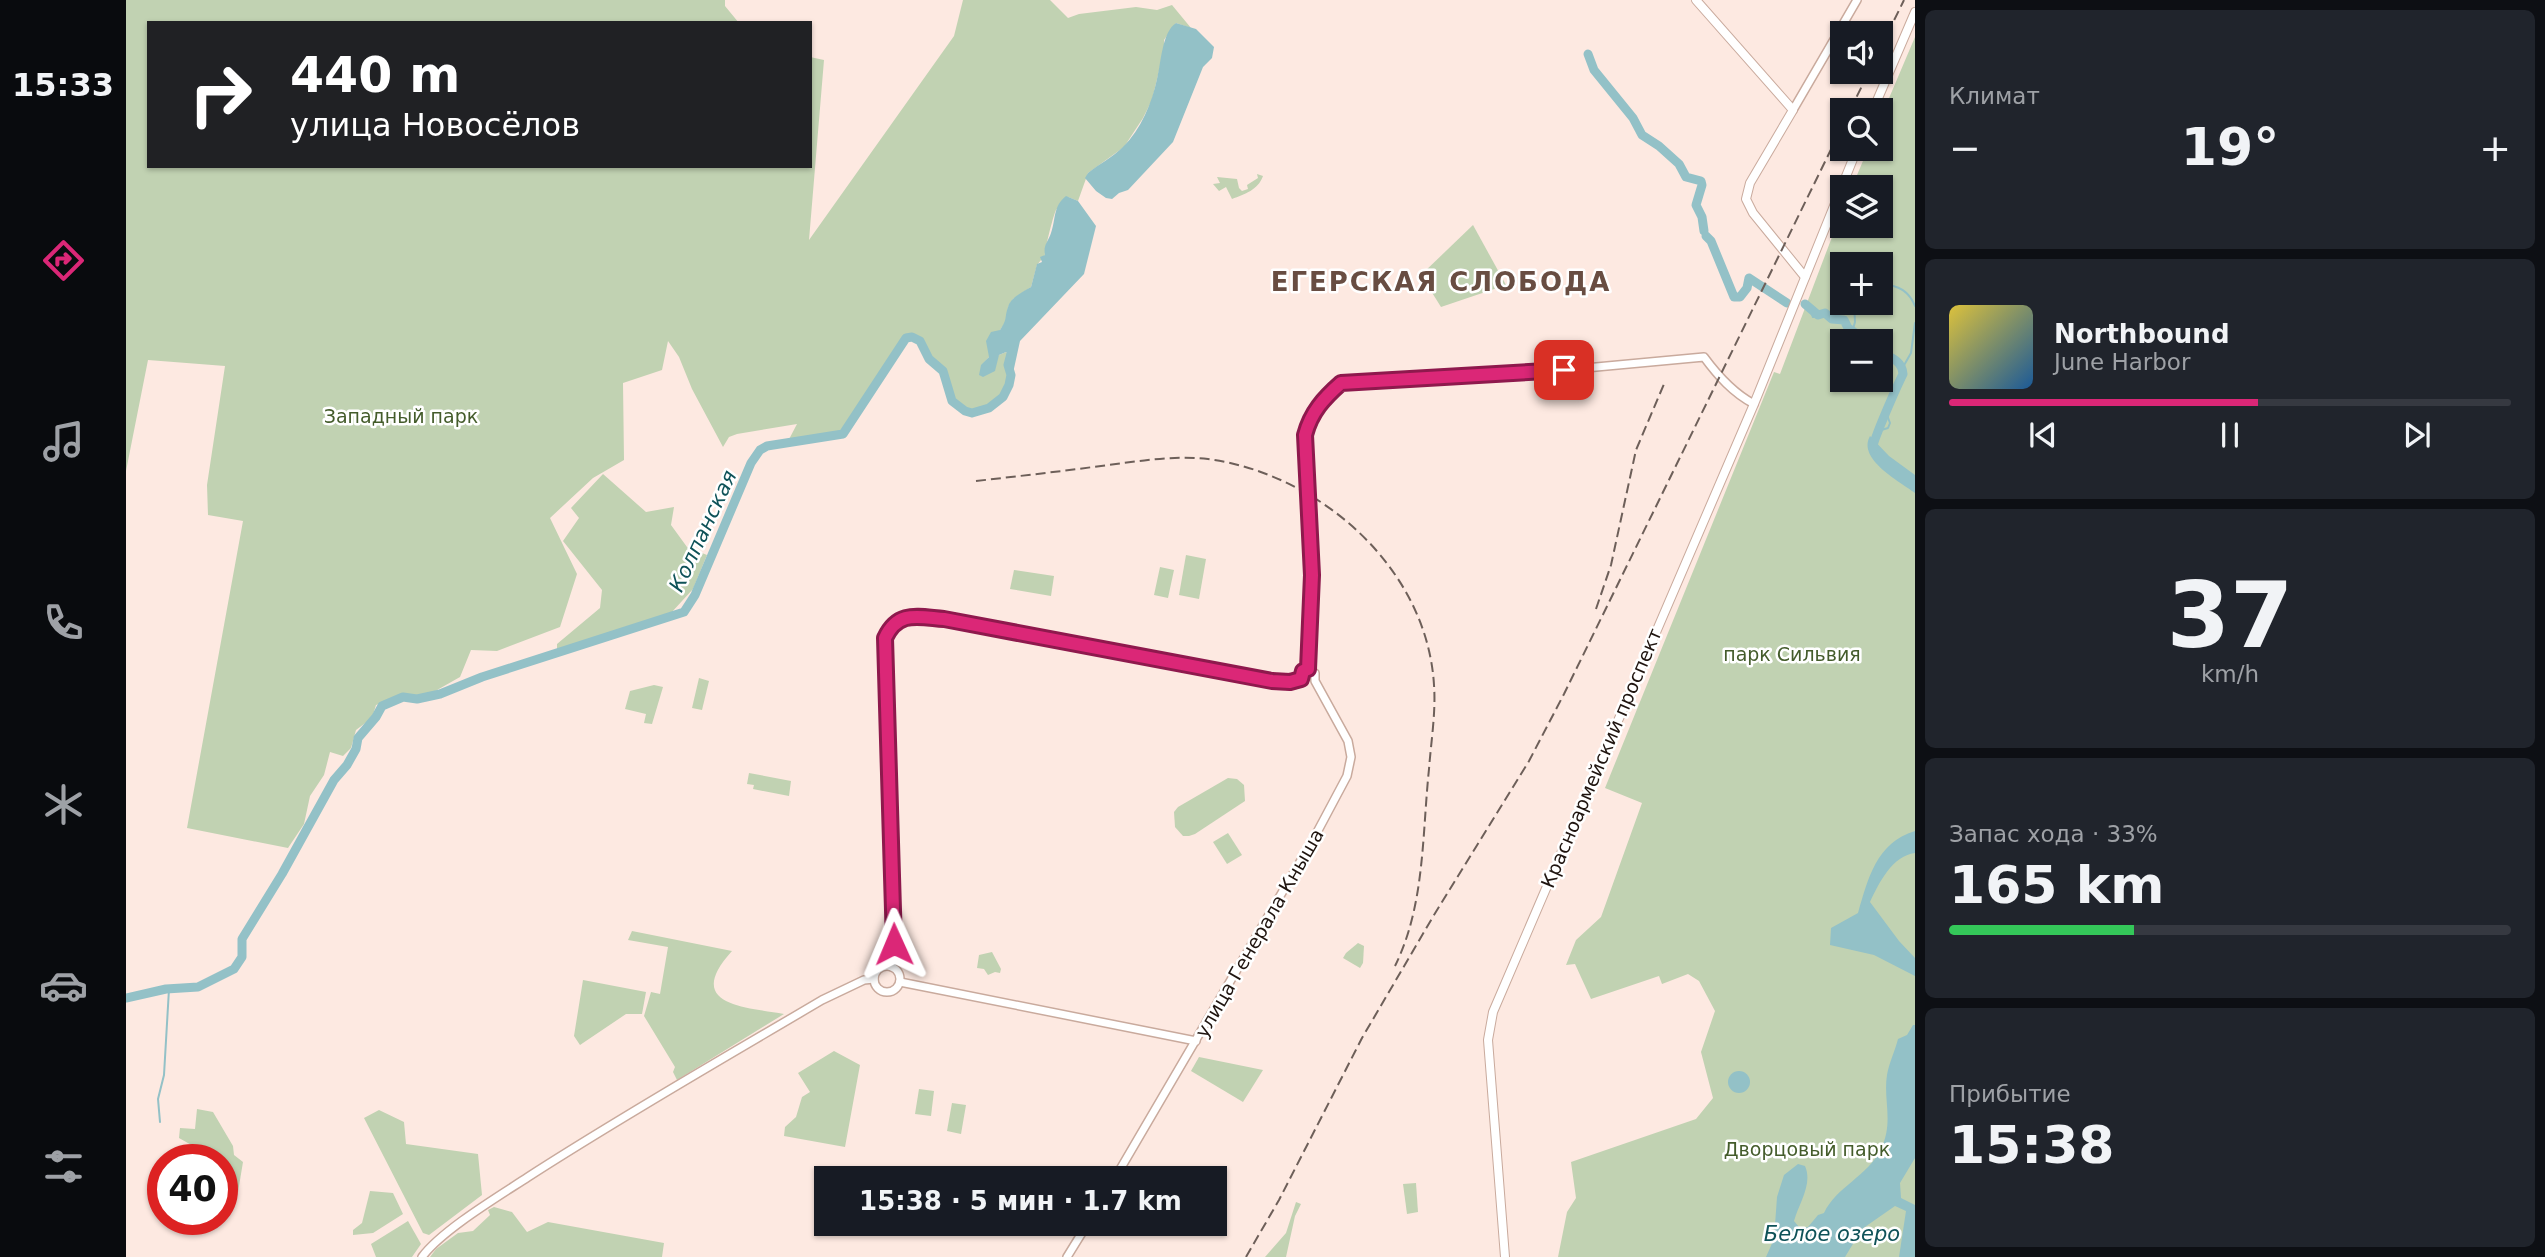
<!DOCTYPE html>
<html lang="ru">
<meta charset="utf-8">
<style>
body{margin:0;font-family:"DejaVu Sans",sans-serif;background:#20242c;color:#f1f3f6;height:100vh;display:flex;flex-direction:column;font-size:26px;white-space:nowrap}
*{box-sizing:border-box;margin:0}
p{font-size:23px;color:#9ea1a6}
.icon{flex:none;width:38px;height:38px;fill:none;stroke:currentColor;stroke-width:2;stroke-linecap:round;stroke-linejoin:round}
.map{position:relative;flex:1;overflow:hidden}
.panel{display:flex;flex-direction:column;gap:10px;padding:10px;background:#0d0f14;width:630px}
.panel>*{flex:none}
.banner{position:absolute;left:21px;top:21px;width:665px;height:147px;border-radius:0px;box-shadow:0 2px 5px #0004;background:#202124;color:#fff;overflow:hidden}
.buttons{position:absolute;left:1704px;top:21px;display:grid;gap:14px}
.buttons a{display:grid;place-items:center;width:63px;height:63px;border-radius:0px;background:#171b24;box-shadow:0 2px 5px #0004;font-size:35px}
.speed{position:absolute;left:21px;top:1144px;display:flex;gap:14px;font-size:35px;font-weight:700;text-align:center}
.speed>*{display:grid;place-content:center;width:91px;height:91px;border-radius:50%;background:#171b24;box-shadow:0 2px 5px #0004;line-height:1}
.speed .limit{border:10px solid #d22;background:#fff;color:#111}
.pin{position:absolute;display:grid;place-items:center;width:60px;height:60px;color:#fff;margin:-30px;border-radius:14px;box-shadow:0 4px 10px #0006}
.me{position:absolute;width:77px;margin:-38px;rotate:359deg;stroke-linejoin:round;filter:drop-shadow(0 0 5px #0008)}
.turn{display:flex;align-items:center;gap:24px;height:147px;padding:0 28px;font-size:32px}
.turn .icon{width:91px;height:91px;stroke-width:2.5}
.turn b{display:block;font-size:49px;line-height:60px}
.big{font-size:52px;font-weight:700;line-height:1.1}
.panel .tile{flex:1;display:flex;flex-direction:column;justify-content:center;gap:10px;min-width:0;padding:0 24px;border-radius:10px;background:#20242c}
.panel .dial{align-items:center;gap:0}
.dial b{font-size:91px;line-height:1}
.song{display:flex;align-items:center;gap:21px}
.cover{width:84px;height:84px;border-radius:10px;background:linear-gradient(135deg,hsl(50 70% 55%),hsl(210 70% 35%))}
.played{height:7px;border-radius:4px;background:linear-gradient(90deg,#db2777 55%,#363941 55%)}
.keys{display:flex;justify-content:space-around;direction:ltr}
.heat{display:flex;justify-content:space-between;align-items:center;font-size:38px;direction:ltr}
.charge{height:10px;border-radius:5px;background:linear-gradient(90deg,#34c759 33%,#363941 0)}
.trip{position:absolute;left:688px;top:1166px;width:413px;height:70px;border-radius:0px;background:#171b24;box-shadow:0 2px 5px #0004;font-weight:700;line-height:70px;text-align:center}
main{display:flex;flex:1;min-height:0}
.dock{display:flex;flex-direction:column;width:126px;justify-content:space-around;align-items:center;background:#090b0e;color:#9ea1a6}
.dock .icon{width:49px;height:49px}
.dock .selected{color:#db2777}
.dock b{font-size:32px;color:#f1f3f6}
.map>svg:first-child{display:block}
.green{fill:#c1d2b2;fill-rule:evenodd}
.water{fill:#93c1c7}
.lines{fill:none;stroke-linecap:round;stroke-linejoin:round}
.stream{stroke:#93c1c7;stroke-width:2}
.river{stroke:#93c1c7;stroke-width:9}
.tertiary-casing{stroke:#c9aa9d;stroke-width:10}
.secondary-casing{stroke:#c9aa9d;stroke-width:10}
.tertiary{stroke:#fff;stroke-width:7}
.secondary{stroke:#fff;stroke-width:8}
.rail{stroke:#6d5f59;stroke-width:2;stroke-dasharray:10 5;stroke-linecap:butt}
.route-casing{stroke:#8e194d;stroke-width:18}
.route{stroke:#db2777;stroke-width:12}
.labels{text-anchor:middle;stroke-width:5;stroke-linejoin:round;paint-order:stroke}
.park-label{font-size:19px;fill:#445c2b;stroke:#fff}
.street-label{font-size:19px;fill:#1f140f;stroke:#fff}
.water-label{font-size:21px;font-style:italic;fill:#0e5258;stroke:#fff}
.district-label{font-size:26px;font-weight:bold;letter-spacing:2px;fill:#684d42;stroke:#fff}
</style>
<main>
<nav class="dock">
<b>15:33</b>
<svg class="icon selected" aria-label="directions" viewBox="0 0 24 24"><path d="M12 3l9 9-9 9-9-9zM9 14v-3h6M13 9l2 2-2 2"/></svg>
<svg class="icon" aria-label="music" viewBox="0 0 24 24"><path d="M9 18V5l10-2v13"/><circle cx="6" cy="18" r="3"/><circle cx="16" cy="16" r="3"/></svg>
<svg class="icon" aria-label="phone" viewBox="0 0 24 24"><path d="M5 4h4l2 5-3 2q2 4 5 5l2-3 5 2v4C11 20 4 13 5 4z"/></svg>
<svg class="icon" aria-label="climate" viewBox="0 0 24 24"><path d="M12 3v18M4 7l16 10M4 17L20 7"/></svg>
<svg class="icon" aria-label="car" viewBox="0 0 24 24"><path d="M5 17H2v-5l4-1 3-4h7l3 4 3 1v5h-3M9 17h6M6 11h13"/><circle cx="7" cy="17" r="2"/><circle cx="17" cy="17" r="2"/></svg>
<svg class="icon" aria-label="filters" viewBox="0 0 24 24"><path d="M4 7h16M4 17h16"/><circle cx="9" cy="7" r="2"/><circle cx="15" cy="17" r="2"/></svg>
</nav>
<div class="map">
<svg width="1789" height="1257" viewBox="0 0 1789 1257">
<rect width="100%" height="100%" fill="#fde9e1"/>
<g class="green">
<path d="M0 0H599V6L613 23H23V166H684V57L698 60 683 240 828 36 837 0H924L942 18 953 14 1010 7 1031 10 1046 5 1065 28 1050 23 1038 40V50L1026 100 1017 118 998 147 962 173 952 201 942 197C939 202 933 206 930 210 928 213 918 252 919 255L911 265 905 287 887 299 882 307 881 320 874 330 863 357 856 365 854 375 873 355 880 352 883 354 885 375 880 393 863 408 846 413 839 411 826 401 817 371 803 359 794 341 782 338 763 362 717 434 660 445 671 424 611 434 603 437 597 447 566 389 553 357 542 341 536 370 497 383 498 460 467 478 424 518 451 574 434 627 371 651 345 650 334 677 297 698 276 696 250 705 246 718 230 730 225 748 217 756 204 752 198 775 184 796 178 824 162 848 61 828 117 521 82 515 81 485 99 366 22 360 0 471Z"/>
<path d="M1789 37V1257H1432L1441 1212 1450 1198 1445 1162 1570 1119 1587 1098 1575 1052 1589 1011 1573 981 1562 974 1536 984 1533 976 1465 999 1449 964 1440 965 1450 940 1475 917 1516 803 1479 788 1648 372 1654 374 1717 208V226H1755V187H1726L1742 149H1755V117ZM1717 264H1755V303H1717ZM1717 341H1755V380H1717Z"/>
<path d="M1131 174 1137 176C1132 190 1119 194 1106 199L1100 187 1093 191 1087 184 1094 183 1091 177 1111 179 1113 188 1116 191 1122 189 1121 185 1132 178Z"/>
<path d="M1347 225 1380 285 1315 307 1295 275Z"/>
<path d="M477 474 520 512 548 507 545 525 561 547 581 555 567 589 545 613 431 650V644L474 608 476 590 437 541 453 518 445 508Z"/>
<path d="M1060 555 1080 559 1073 599 1053 595Z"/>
<path d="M1034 567 1048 570 1042 598 1028 595Z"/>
<path d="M888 570 928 576 925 596 884 589Z"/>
<path d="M573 678 583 681 576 710 566 708Z"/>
<path d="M528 685 537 687 526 724 518 723 520 714 499 709 504 691Z"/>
<path d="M623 773 665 781 663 796 627 789 628 785 621 784Z"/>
<path d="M1102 778 1111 779 1118 785 1119 801 1069 834 1063 836H1057L1049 827 1048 812 1052 807Z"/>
<path d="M1102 833 1116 855 1101 864 1087 842Z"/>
<path d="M506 931 606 951C557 1005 618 1007 658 1014L551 1080 547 1072 549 1067 518 1016 525 992 534 994 542 947 502 940Z"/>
<path d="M1232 943 1238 946 1237 963 1234 968 1217 958 1220 953Z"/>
<path d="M866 952 875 969 874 973 869 972 862 975 858 969 851 968 853 955Z"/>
<path d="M457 980 520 992 516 1014H500L454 1045 448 1036Z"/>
<path d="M708 1051 734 1065 719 1147 658 1136 659 1127 670 1117 676 1097 684 1092 672 1073Z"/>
<path d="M1073 1057 1137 1070 1117 1102 1065 1071Z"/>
<path d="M793 1089 808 1091 805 1116 789 1114Z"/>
<path d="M826 1103 840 1105 835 1134 821 1131Z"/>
<path d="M71 1109 87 1112 107 1146 108 1155 117 1162 112 1192 101 1202 96 1201V1160H71L69 1158V1147L53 1138 54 1128 69 1129Z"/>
<path d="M253 1110 278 1122 280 1144 352 1154 356 1195 303 1235 297 1233 238 1118Z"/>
<path d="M1290 1183 1292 1212 1281 1214 1277 1184Z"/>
<path d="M244 1191 267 1193 277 1214 247 1233 227 1235V1230L236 1223Z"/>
<path d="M1170 1202 1175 1204 1169 1216 1160 1257H1139L1160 1233Z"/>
<path d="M368 1207 386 1212 401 1232 422 1222 538 1243 536 1257H304L310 1249 332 1233 347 1231 364 1215 362 1210Z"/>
<path d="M282 1221 295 1244 286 1257H250L245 1244Z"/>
</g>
<g class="water">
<path d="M1050 23 1070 29 1088 47 1086 58 1077 67 1047 142 1002 190 993 193 986 199 980 198 970 191 959 178 962 173C973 164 987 157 997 147 1015 129 1026 103 1031 79 1035 63 1036 32 1050 23Z"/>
<path d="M940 196 952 201 970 226 958 274 894 341 887 373 885 375 883 354 880 352 873 355 869 371 857 377 853 375 855 365 863 357 860 341 865 332 874 330C882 318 878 319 882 307 885 297 897 292 905 287L911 264 916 262 914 257 919 255C917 245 922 242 925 233 930 219 927 206 940 196Z"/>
<path d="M1744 436 1763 456 1789 475V493C1773 481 1731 459 1744 436Z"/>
<path d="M1789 831V853C1766 856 1753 883 1744 902L1773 941 1789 958V976L1748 955 1704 945 1705 928 1732 913C1742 879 1750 843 1789 831Z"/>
<path d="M1787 1025H1789V1158L1774 1183 1775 1198 1789 1205V1257H1773L1780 1211 1769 1206 1736 1229 1719 1257H1640L1648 1239 1651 1197 1658 1175 1672 1164 1679 1166C1687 1184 1673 1203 1668 1221L1673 1227H1682L1692 1215 1698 1213C1710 1187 1742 1176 1755 1149 1768 1122 1757 1100 1761 1075 1763 1063 1769 1051 1772 1039L1781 1035Z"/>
<circle cx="1613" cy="1082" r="11"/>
</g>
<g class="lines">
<g class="stream">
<path d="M1755 285C1772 284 1783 291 1789 306"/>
<path d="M1684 310 1687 317 1692 315"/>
<path d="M1727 329 1729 322 1728 303"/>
<path d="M1777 367 1785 353 1789 323"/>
<path d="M1752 431 1762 428 1764 423 1761 415"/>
<path d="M34 1122 32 1099 38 1075 43 989"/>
</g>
<g class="river">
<path d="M1462 54 1468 70 1507 118 1516 135 1533 146 1553 164 1560 177 1575 181 1576 185 1570 205 1576 217 1578 231"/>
<path d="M1580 236 1585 241 1608 297H1614L1621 288 1623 278 1661 303"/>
<path d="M1679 304 1692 315 1699 313 1706 319 1718 320 1722 328 1741 341"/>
<path d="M1747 448C1746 442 1772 384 1777 374 1776 361 1766 358 1755 353"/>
<path d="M0 998 40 989 72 987 108 969 116 957V939L156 874 208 780 221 765 230 749 232 738 250 717 256 706 277 697 291 699 314 694 356 677 558 612 569 595 625 463 634 450 641 446 717 434 780 338 786 337 794 341 803 359 817 371 826 401 839 411 846 413 863 408 877 397 883 385 885 375 882 365 886 350"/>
</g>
<g class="tertiary-casing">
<g id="tertiary">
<path d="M1667 110 1731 0"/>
<path d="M1182 669 1186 575 1179 435 1191 408 1215 383 1438 370 1578 357C1592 376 1607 393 1628 404"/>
<circle cx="761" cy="979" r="13"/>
<path d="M766 967 768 944 759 638C773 606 807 617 836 621L1146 681 1164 682 1175 679"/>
<path d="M774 982 1070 1041"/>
<path d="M989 1178 1188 838 1221 776 1225 757 1222 741 1189 681V673L1182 669"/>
<path d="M296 1257C316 1230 373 1196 402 1177 498 1115 598 1058 696 1000L738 980 748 979"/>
<path d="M941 1257 962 1223"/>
</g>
</g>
<g class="secondary-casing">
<g id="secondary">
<path d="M1570 0 1667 110 1624 183 1620 199 1627 213 1679 277"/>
<path d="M1747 110 1789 12"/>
<path d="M1379 1257 1362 1040 1367 1012 1628 404 1731 149"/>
</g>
</g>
<use href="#tertiary" class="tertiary"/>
<use href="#secondary" class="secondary"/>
<g class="rail">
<path d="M1755 47 1778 0"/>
<path d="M1724 110 1743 72"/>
<path d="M850 481C894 476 938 471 982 465 1015 461 1049 455 1082 459 1194 474 1301 568 1308 685 1310 712 1305 742 1303 769 1296 836 1299 905 1269 966"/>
<path d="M1470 609 1485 565 1510 450 1538 384"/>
<path d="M1120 1257 1153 1200 1236 1038 1308 915 1403 761 1438 694 1717 125"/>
</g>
</g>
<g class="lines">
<g class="route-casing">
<path id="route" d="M768 944 759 638C772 610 792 617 818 619L1146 681 1164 682 1175 679 1177 671 1182 669 1186 575 1179 435C1185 412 1198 398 1215 383L1438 370"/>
</g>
<use href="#route" class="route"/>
</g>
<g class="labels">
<g class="park-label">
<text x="275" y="423">Западный парк</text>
<text x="1666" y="661">парк Сильвия</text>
<text x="1681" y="1156">Дворцовый парк</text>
</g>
<g class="street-label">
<text transform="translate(1475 758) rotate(-67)" y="7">Красноармейский проспект</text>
<text transform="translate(1133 933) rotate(-60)" y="7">улица Генерала Кныша</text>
</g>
<g class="water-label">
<text transform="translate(577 531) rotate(-65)" y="7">Колпанская</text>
<text x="1706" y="1241">Белое озеро</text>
</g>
<g class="district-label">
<text x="1315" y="291">ЕГЕРСКАЯ СЛОБОДА</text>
</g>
</g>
</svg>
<div class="buttons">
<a><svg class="icon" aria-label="sound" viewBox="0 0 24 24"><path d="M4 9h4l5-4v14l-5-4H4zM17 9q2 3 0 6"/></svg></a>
<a><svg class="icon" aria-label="search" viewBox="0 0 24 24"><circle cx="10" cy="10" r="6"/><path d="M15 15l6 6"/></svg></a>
<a><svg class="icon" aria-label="layers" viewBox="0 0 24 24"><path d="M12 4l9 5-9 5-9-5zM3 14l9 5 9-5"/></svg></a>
<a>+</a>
<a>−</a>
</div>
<div class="speed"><div class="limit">40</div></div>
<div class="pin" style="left:1438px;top:370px;background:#d93025"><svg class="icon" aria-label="arrive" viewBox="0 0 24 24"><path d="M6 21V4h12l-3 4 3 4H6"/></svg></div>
<svg class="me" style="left:768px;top:944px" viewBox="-20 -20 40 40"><path d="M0-17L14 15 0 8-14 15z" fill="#db2777" stroke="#fff" stroke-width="4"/></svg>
<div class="trip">15:38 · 5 мин · 1.7 km</div>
<div class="banner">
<div class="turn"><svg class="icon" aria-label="right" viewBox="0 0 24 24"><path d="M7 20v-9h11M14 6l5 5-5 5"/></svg><div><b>440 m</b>улица Новосёлов</div></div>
</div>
</div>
<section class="panel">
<div class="tile"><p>Климат</p>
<div class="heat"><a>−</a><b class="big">19°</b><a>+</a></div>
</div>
<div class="tile">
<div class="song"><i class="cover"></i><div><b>Northbound</b><p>June Harbor</p></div></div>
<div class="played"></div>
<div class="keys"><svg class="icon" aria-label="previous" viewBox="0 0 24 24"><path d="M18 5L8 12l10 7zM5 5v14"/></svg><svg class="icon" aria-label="pause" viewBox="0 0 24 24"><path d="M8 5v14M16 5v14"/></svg><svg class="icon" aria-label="next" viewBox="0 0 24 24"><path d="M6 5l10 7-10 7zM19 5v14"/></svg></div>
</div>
<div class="tile dial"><b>37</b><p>km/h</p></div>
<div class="tile"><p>Запас хода · 33%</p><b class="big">165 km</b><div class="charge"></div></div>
<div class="tile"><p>Прибытие</p><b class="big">15:38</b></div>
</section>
</main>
